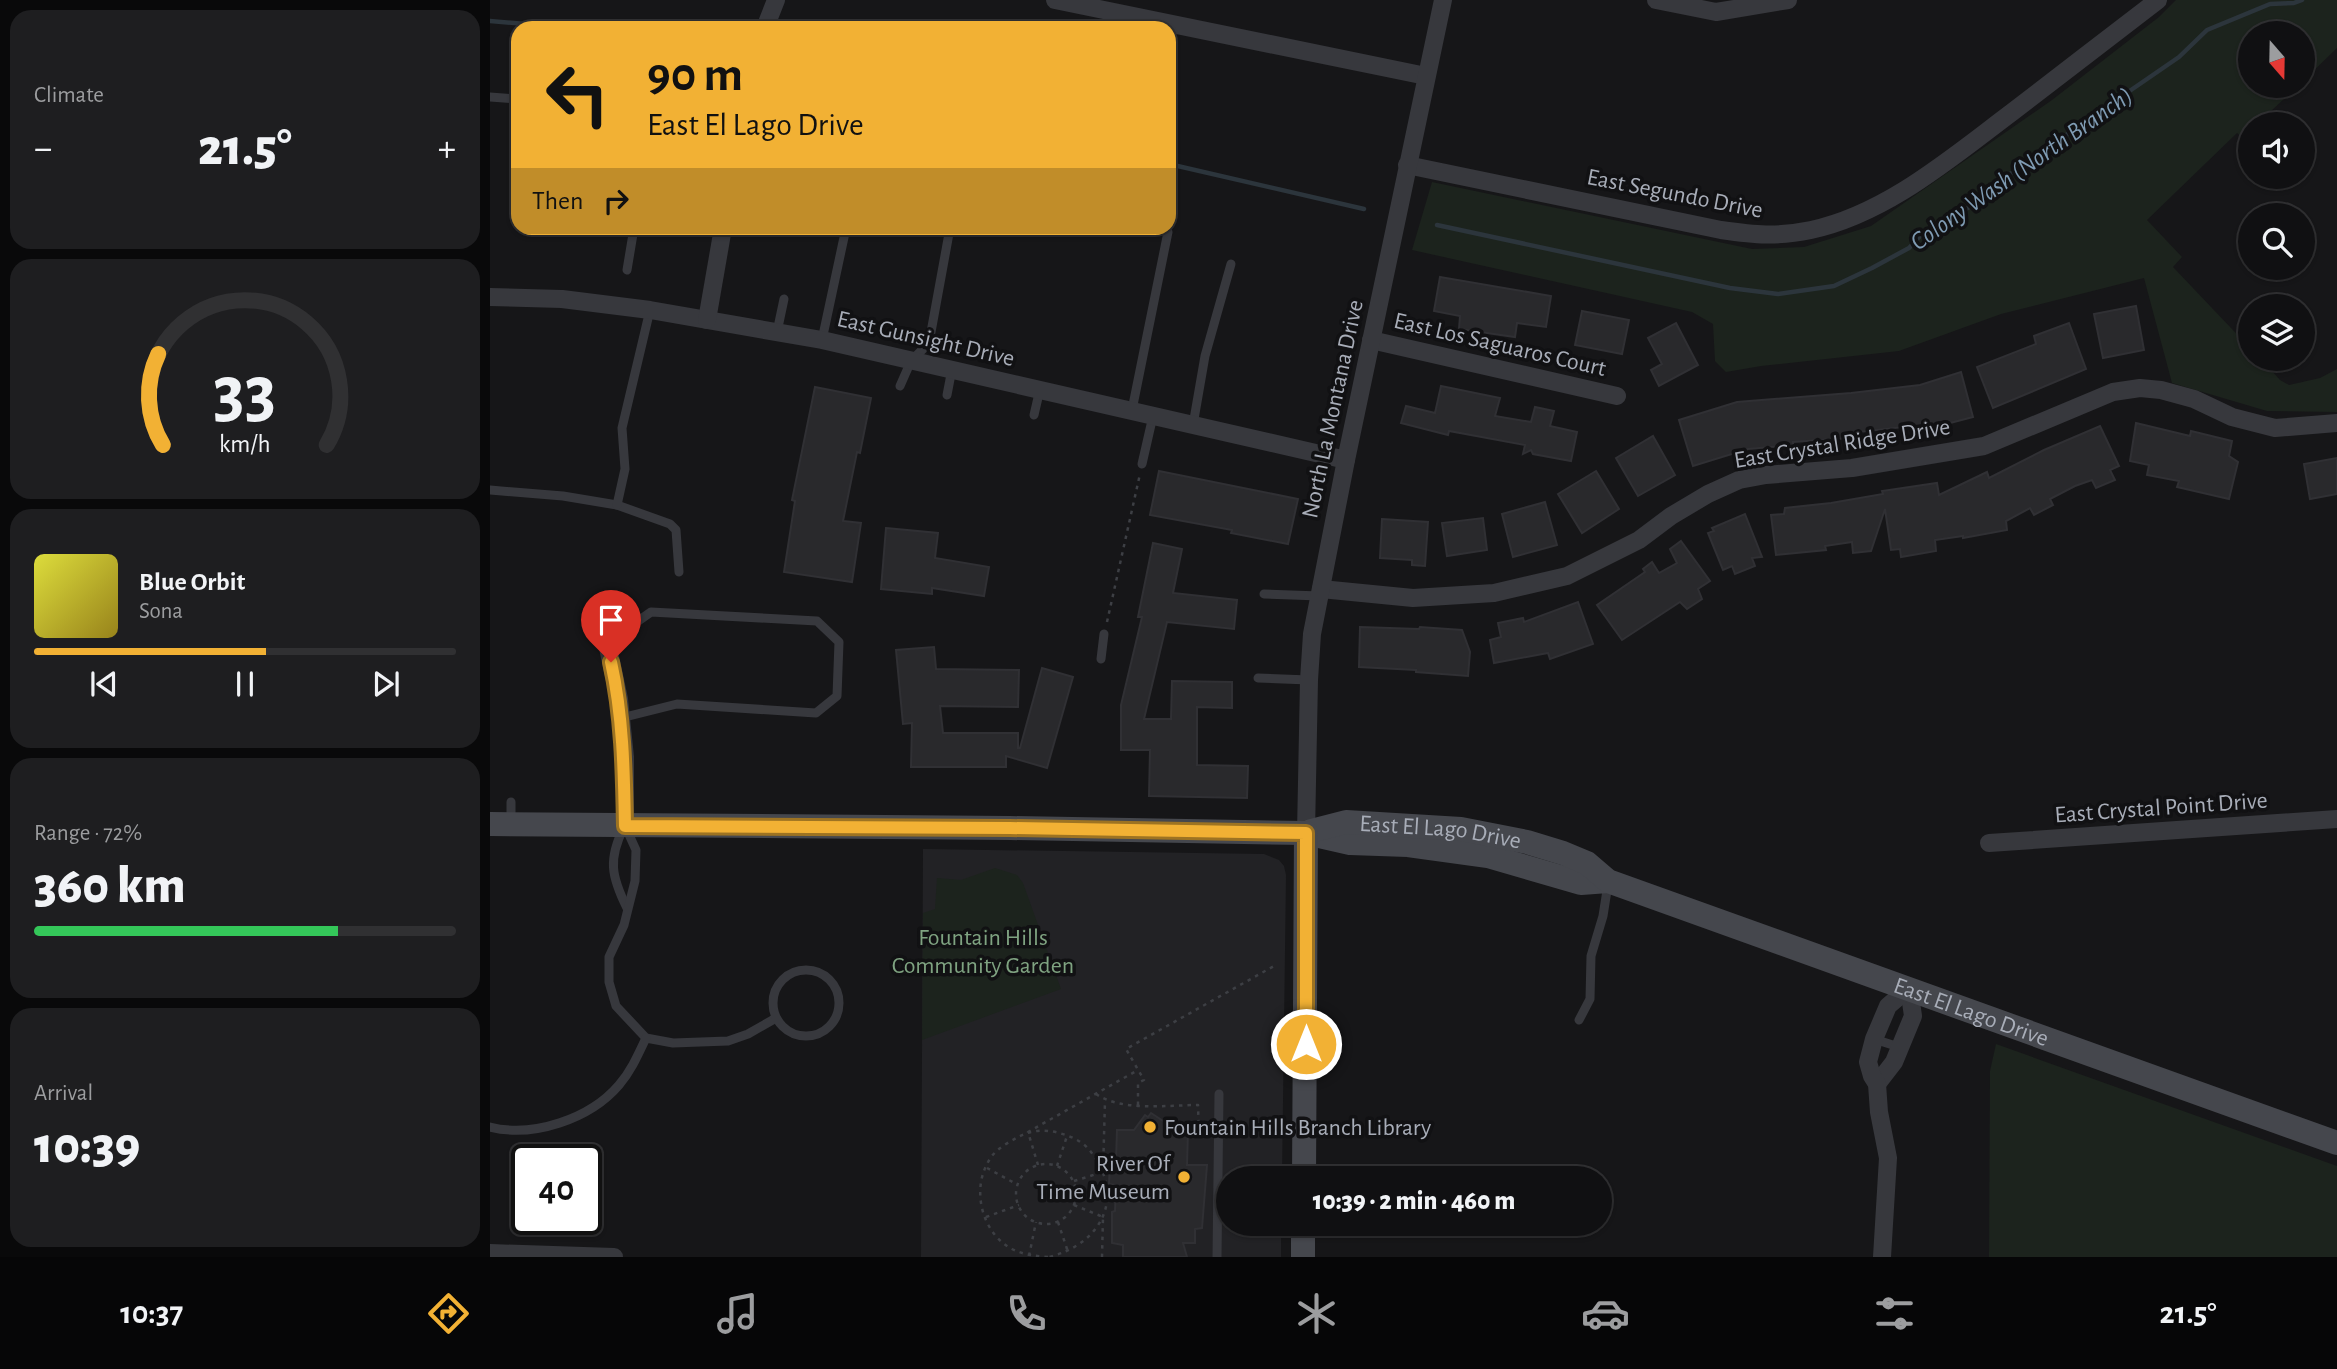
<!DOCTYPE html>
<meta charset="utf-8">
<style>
body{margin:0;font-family:"Alegreya Sans",sans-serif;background:#1e1e20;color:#f1f3f6;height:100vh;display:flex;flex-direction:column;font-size:26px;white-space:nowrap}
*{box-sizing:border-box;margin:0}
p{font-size:23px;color:#9c9d9f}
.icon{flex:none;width:38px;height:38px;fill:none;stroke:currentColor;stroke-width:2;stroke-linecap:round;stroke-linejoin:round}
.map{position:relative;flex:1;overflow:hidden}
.details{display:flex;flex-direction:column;gap:10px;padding:10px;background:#09090a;width:490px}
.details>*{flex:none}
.banner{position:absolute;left:21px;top:21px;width:665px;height:214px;border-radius:21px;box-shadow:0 2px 5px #0004,0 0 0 2px #303032;background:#f2b134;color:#111;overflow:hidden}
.needle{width:46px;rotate:160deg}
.fabs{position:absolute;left:1748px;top:21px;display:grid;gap:14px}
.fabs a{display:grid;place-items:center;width:77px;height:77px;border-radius:50%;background:#101012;box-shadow:0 2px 5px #0004,0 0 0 2px #303032;font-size:35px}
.speed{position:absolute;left:21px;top:1144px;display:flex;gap:14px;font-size:35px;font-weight:700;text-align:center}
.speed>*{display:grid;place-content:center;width:91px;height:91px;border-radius:50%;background:#101012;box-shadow:0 2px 5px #0004,0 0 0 2px #303032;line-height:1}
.speed .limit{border:4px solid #111;border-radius:10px;background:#fff;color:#111}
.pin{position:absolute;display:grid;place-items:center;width:60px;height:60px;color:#fff;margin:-72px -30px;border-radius:50% 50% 50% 0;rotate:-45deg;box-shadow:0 0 7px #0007}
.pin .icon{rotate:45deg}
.me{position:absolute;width:77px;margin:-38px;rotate:0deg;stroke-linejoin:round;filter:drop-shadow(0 0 5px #0008)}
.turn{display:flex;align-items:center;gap:24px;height:147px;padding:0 21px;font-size:32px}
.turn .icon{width:91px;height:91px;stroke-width:2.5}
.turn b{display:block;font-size:49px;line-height:60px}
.then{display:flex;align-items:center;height:66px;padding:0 21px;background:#0003;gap:14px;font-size:26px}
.big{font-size:52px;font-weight:800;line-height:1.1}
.details .tile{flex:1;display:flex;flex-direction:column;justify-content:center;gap:10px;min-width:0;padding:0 24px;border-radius:21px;background:#1e1e20}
.details .dial{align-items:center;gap:0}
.dial svg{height:182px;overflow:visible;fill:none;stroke:#303032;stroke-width:7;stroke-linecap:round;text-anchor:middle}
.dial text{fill:#f1f3f6;stroke:none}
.song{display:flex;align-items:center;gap:21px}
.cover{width:84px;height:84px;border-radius:10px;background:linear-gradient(135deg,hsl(60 70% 55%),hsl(50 70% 35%))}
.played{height:7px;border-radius:4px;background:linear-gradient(90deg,#f2b134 55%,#303032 55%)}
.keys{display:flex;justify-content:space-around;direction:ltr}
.heat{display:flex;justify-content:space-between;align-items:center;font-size:38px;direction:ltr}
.charge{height:10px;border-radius:5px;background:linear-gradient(90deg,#34c759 72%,#303032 0)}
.trip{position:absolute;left:726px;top:1166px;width:396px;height:70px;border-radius:35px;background:#101012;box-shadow:0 2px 5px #0004,0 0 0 2px #303032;font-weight:800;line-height:70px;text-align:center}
.tab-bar{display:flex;height:112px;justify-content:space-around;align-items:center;background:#060607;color:#9c9d9f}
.tab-bar .icon{width:49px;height:49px}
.tab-bar .active{color:#f2b134}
.tab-bar b{font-size:32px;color:#f1f3f6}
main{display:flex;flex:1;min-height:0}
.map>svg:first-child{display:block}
.built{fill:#222225}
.green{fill:#1c231d}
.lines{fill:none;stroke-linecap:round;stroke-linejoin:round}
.stream{stroke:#2c353c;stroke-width:4.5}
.building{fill:#29292c;stroke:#303034;stroke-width:2}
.path{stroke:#3d3f44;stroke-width:2.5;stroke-dasharray:3.5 5;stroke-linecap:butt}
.lane{stroke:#37383d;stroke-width:9}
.street{stroke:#37383d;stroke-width:18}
.secondary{stroke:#45474d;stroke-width:24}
.route-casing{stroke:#9d7322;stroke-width:18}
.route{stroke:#f2b134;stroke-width:12}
.poi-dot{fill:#f2b134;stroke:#111113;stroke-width:2.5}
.labels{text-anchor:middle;stroke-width:7;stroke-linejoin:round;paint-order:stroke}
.street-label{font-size:24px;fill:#a8adb8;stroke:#111113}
.park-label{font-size:24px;fill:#7fa381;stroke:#111113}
.poi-label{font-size:24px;fill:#a8adb8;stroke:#111113;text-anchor:start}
.water-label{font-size:26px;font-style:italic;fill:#7f9bb3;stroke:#111113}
</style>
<main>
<section class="details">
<div class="tile"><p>Climate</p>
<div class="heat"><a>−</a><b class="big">21.5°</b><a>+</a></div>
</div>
<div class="tile dial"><svg viewBox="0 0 100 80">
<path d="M14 69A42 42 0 1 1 86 69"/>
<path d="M14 69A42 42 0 0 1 12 29" stroke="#f2b134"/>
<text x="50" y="56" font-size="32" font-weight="700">33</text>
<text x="50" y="72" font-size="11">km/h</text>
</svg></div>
<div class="tile">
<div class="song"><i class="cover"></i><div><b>Blue Orbit</b><p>Sona</p></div></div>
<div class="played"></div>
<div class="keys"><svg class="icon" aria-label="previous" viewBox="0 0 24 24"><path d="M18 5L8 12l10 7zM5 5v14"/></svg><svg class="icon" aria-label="pause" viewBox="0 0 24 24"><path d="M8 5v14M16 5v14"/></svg><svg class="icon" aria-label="next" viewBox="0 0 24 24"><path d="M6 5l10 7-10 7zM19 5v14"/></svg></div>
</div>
<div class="tile"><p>Range · 72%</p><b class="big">360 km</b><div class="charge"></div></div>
<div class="tile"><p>Arrival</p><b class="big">10:39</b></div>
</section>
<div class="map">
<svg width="1847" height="1257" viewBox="0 0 1847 1257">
<rect width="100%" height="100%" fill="#161618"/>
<path class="built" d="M433 849 774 854 789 860 794 866 796 875 792 1178H738V1223H791V1257H431Z"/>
<g class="green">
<path d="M1686 0H1847V48L1813 81V33H1760V86H1808L1767 124H1760V131L1754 139 1747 133 1657 220 1692 257 1683 267 1760 348V359H1771L1790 380 1799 385 1830 378 1847 369V412L1777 411 1682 383 1654 278 1511 314 1409 351 1271 366 1236 372 1225 361 1223 324 1202 312 922 250 942 182 1262 249 1314 247 1381 226 1562 100 1669 17Z"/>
<path d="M505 868 527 875 533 883 571 989 432 1040 433 913 445 909 447 878 471 880Z"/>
<path d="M1506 1044 1847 1166V1257H1499L1500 1071Z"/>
</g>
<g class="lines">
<g class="stream">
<path d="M0 21 85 28"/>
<path d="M679 164 874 209"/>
<path d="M947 225 1240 288 1288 294 1344 286 1382 268 1419 248 1431 235 1493 199 1518 175 1546 160 1580 132 1689 57 1717 30 1780 4 1804 3 1812 0"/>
</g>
</g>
<g class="building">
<path d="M950 277 1061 296 1056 327 1027 323 1025 337 969 329 970 316 944 311Z"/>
<path d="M1646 306 1654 350 1613 358 1604 314Z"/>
<path d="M1092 311 1139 320 1132 354 1085 345Z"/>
<path d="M1186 323 1208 365 1169 386 1161 370 1172 364 1158 338Z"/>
<path d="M1579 323 1596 369 1503 408 1487 367 1546 344 1544 336Z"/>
<path d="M1471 372 1483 417 1441 428 1440 424 1359 433 1360 438 1303 442V445L1258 449 1203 466 1189 420 1247 402 1361 393 1430 385Z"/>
<path d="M951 386 1010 398 1005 416 1041 422 1045 407 1064 411 1060 426 1087 432 1081 461 1043 454 1041 450 1033 454 1035 445 959 431 958 435 911 423 916 406 945 413Z"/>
<path d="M325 387 381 398 370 453 367 452 353 521 371 523 362 582 294 572 305 501 302 500Z"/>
<path d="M1646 423 1700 436 1701 431 1742 441 1739 456 1748 462 1739 499 1687 487 1689 481 1657 475 1659 465 1640 461Z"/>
<path d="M1610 426 1629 466 1620 470 1625 480 1606 488 1602 480 1585 486 1560 499 1563 505 1544 515 1540 508 1516 521 1517 530 1473 538V536L1445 540 1446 551 1411 557 1410 549 1401 550 1395 509 1381 551 1363 553 1362 542 1335 546 1336 550 1286 555 1281 515 1294 514 1295 508 1341 503 1393 494 1392 491 1447 483 1449 495 1497 472 1499 478 1554 450Z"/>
<path d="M1163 436 1185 475 1148 496 1126 458Z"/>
<path d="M1847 458V494L1820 499 1814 464Z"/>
<path d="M669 471 808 499 798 544 741 533 742 530 660 515Z"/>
<path d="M1106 471 1129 509 1092 533 1068 494Z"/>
<path d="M1055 502 1067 545 1023 557 1012 514Z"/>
<path d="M1255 514 1272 557 1262 558 1265 566 1245 574 1242 566 1233 570 1218 533 1224 531 1222 528Z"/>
<path d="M993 518 997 550 957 556 952 523Z"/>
<path d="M892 519 938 522 935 566 922 565V560L890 558Z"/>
<path d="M396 528 448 533 445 558 499 567 494 596 442 588V594L391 589Z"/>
<path d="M1191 541 1220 581 1208 589 1212 599 1197 609 1190 602 1132 640 1107 605 1155 572 1153 569 1162 562 1169 573 1187 563 1180 549Z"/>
<path d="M663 543 692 549 683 593 747 600 744 629 677 622 654 719H681L682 681 742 682V708L707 707V765L758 766 757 798 659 796 660 750H631V705L652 617H648Z"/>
<path d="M1088 602 1103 644 1060 659 1058 653 1004 663 1000 640 1011 637 1008 623 1033 618 1034 622Z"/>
<path d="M870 627 929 629 930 627 972 630 980 652 978 676 926 672V670L869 667Z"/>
<path d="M444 647 446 669 529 670 528 707 450 706 453 733H528V748H530L552 668 583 677 557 768 516 756V767H421L422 723 413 724 406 650Z"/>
<path d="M661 1113 687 1130 698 1131 697 1165H717L712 1228 705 1229V1243H693L697 1257H633V1245L622 1243V1212L625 1211 626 1185 619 1184 620 1162 626 1161 627 1130H644L655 1115 658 1117Z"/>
</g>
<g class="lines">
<g class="path">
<path d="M617 622 650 474"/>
<path d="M606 1094C633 1112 677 1105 708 1105L709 1134"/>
<path d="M648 1105V1083L654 1080 636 1049 784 966"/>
<circle cx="556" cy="1194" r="30"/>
<path d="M548 1165 538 1132 648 1070"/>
<path d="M567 1166 577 1136"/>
<path d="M497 1168 528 1185"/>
<path d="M584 1181 613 1172 615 1101"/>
<path d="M584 1205 613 1217 612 1257"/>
<path d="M496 1217 529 1205"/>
<path d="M568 1222 578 1252"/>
<path d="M539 1256 546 1222"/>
<path d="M558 1257C545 1256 534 1255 522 1249 490 1232 480 1185 502 1156 508 1148 519 1142 528 1137 541 1130 555 1129 569 1133 581 1136 594 1142 601 1152 636 1198 611 1244 559 1257"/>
</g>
<g class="lane">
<path d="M0 97 28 99"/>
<path d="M137 270 144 228"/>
<path d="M287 332 294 299"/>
<path d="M332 340 356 228"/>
<path d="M410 386 421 361 439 343 460 228"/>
<path d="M457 395 462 369"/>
<path d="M642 410 678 232 660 228"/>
<path d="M544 415 550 389"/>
<path d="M703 425 715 356 741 264"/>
<path d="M652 464 663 416"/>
<path d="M0 490 73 496 127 505 180 524 186 530 189 572"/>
<path d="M127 505 135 469 132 428 160 310"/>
<path d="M774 594 830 596"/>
<path d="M117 643 161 612 327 621 349 642 347 696 326 713 187 704 131 718"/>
<path d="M611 659 614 634"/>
<path d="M768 678 819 680"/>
<path d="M21 802V823"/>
<path d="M134 827C118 859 121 876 137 908"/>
<path d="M136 828 146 850 145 881 134 925 119 957V982L126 1006 156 1038 183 1043 238 1041 258 1034 286 1018"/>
<circle cx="316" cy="1003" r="33"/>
<path d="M1089 1020 1100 999 1101 956 1113 916 1118 884"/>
<path d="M1384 1039 1409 1047"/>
<path d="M0 1127C43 1138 100 1119 129 1085 141 1071 148 1055 156 1038"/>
<path d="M727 1257 729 1094"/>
</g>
<g class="street">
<path d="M565 0 936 76"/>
<path d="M1166 0 1226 12 1298 0"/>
<path d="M275 28 286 0"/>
<path d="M917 165 1231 230C1266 235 1286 237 1321 230 1396 214 1461 158 1521 113 1570 75 1619 38 1668 0"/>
<path d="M0 297 72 299 160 310 332 340 856 460"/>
<path d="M217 320 233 228"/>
<path d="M881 340 1127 396"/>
<path d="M831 589 923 598 1004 593 1077 576 1149 540 1181 516 1218 494 1249 480 1276 475 1362 468 1494 446 1623 392 1650 388 1671 390 1704 399 1742 417 1785 428 1847 423"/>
<path d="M117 643 129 699 135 757V826"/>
<path d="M816 833 819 680 822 634 856 460 953 0"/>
<path d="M1499 843 1847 819"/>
<path d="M1387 1084 1404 1062 1423 1016 1419 988"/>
<path d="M0 1253 124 1257"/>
<path d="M1392 1257 1398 1158 1389 1112 1387 1084 1382 1076 1378 1062 1384 1039 1398 1006 1419 988"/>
</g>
<g class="secondary">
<path d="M0 824 520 828 816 833 860 843 918 845 998 856 1091 883 1118 881"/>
<path id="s1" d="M821 831 856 822 971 829 1037 842 1073 853 1097 863 1118 881 1847 1143"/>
<path d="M814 1178 816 833"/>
<path d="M813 1257V1223"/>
</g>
</g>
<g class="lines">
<g class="route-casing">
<path id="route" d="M121 662C133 716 134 770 135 826L520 828 816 833V1044"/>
</g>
<use href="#route" class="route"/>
</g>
<g class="poi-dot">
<circle cx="660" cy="1127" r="7"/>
<circle cx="694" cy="1177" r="7"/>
</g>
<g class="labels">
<g class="street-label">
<text transform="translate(1185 193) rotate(11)" y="8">East Segundo Drive</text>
<text transform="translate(436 338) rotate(13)" y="8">East Gunsight Drive</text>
<text transform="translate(1010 344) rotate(13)" y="8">East Los Saguaros Court</text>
<text transform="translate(842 409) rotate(-78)" y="8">North La Montana Drive</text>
<text transform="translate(1352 443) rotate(-9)" y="8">East Crystal Ridge Drive</text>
<text transform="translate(1671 807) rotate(-4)" y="8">East Crystal Point Drive</text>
<text dy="8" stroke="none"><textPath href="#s1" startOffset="131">East El Lago Drive</textPath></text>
<text dy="8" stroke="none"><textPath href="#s1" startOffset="696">East El Lago Drive</textPath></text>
</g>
<g class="park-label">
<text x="493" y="945">Fountain Hills<tspan x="493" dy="28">Community Garden</tspan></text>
</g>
<g class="poi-label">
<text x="674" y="1135">Fountain Hills Branch Library</text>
<text x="680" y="1171" text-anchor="end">River Of<tspan x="680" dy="28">Time Museum</tspan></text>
</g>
<g class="water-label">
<text transform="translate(1531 168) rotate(-35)" y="9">Colony Wash (North Branch)</text>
</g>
</g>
</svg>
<div class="fabs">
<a><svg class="needle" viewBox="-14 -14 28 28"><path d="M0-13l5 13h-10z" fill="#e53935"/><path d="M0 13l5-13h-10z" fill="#9c9d9f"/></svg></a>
<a><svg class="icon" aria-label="sound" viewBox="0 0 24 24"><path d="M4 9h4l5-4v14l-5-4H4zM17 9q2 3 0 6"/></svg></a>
<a><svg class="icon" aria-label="search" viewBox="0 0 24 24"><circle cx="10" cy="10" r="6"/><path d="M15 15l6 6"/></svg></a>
<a><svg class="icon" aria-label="layers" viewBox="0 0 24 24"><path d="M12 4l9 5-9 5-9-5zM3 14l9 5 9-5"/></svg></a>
</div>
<div class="speed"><div class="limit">40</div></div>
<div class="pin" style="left:121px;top:662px;background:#d93025"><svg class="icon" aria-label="arrive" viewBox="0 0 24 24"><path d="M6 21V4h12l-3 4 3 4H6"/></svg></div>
<svg class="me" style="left:816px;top:1044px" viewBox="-20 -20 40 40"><circle r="17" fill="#f2b134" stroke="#fff" stroke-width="3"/><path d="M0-11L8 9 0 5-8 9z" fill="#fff"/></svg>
<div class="trip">10:39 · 2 min · 460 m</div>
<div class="banner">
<div class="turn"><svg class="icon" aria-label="left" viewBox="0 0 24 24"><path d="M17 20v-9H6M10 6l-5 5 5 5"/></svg><div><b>90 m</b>East El Lago Drive</div></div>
<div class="then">Then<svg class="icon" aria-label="right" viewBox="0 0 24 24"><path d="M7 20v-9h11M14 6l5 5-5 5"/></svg></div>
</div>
</div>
</main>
<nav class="tab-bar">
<b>10:37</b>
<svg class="icon active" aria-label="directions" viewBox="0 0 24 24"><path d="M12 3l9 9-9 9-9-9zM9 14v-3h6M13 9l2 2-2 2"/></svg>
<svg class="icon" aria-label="music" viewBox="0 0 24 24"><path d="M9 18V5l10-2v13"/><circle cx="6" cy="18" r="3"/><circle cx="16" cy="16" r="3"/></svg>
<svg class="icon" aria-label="phone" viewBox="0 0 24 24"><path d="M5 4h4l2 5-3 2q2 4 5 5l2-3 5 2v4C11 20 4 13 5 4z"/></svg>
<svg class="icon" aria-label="climate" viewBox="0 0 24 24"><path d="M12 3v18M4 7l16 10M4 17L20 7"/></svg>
<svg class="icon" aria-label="car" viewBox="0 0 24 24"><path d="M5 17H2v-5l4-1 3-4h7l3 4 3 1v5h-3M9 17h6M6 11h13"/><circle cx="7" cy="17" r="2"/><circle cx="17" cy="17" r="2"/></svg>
<svg class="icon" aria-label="filters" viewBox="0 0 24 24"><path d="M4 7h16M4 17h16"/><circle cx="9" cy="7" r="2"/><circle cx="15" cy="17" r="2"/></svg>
<b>21.5°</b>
</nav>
